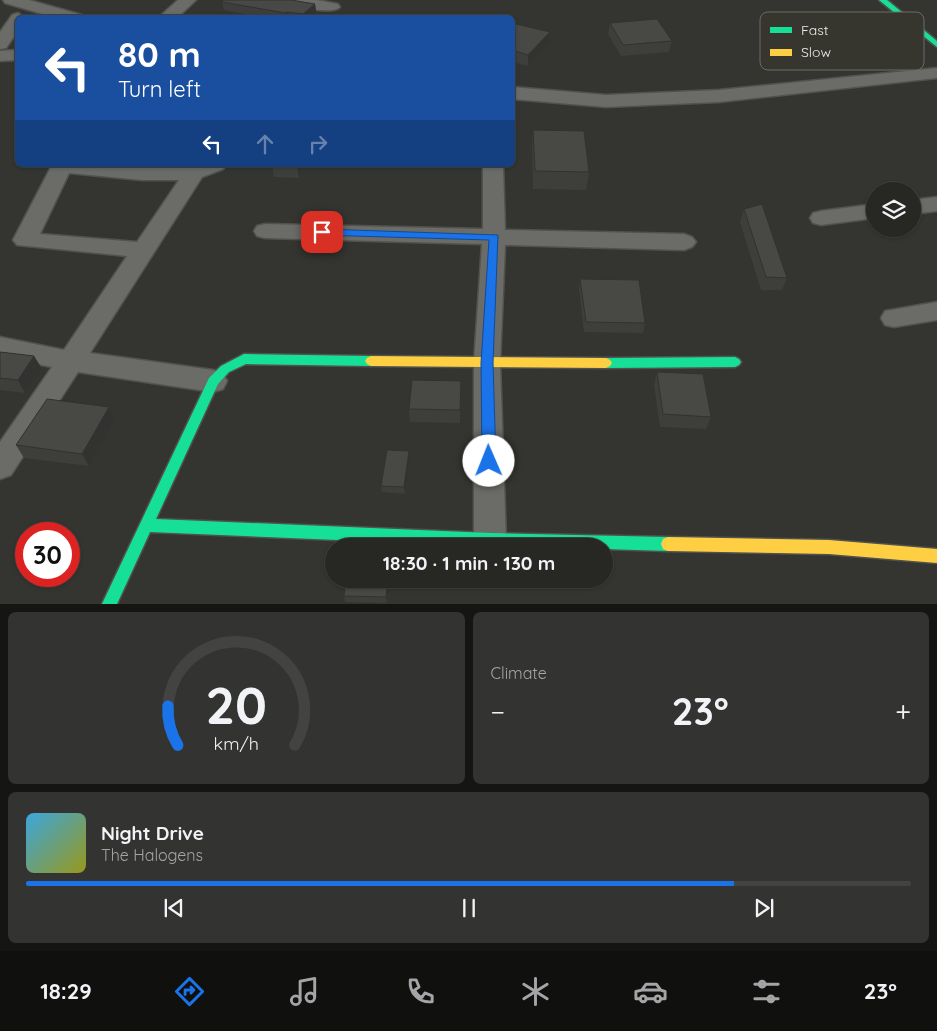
<!DOCTYPE html>
<meta charset="utf-8">
<style>
body{margin:0;font-family:Quicksand,sans-serif;background:#333331;color:#f1f3f6;height:100vh;display:flex;flex-direction:column;font-size:19px;white-space:nowrap}
*{box-sizing:border-box;margin:0}
p{font-size:16px;color:#a4a5a6}
.icon{flex:none;width:28px;height:28px;fill:none;stroke:currentColor;stroke-width:2;stroke-linecap:round;stroke-linejoin:round}
.map{position:relative;height:604px;overflow:hidden}
.details{display:flex;flex-direction:column;gap:8px;padding:8px;background:#151514;flex:1}
.details>*{flex:none}
.top-card{position:absolute;left:15px;top:15px;width:500px;height:152px;border-radius:8px;box-shadow:0 1px 4px #0004,0 0 0 1px #434441;background:#1a4fa0;color:#fff;overflow:hidden}
.tools{position:absolute;left:866px;top:182px;display:grid;gap:10px}
.tools a{display:grid;place-items:center;width:55px;height:55px;border-radius:50%;background:#272724;box-shadow:0 1px 4px #0004,0 0 0 1px #434441;font-size:25px}
.speed{position:absolute;left:15px;top:522px;display:flex;gap:10px;font-size:25px;font-weight:700;text-align:center}
.speed>*{display:grid;place-content:center;width:65px;height:65px;border-radius:50%;background:#272724;box-shadow:0 1px 4px #0004,0 0 0 1px #434441;line-height:1}
.speed .limit{border:8px solid #d22;background:#fff;color:#111}
.pin{position:absolute;display:grid;place-items:center;width:42px;height:42px;color:#fff;margin:-21px;border-radius:10px;box-shadow:0 2px 8px #0006}
.me{position:absolute;width:55px;margin:-28px;rotate:359deg;stroke-linejoin:round;filter:drop-shadow(0 0 4px #0008)}
.turn{display:flex;align-items:center;gap:18px;height:105px;padding:0 20px;font-size:22px}
.turn .icon{width:65px;height:65px;stroke-width:2.5}
.turn b{display:block;font-size:35px;line-height:42px}
.lanes{display:flex;align-items:center;height:48px;padding:0 20px;background:#0003;justify-content:center;gap:25px;direction:ltr}
.lanes .off{opacity:.35}
.big{font-size:38px;font-weight:700;line-height:1.1}
.details .tile{flex:1;display:flex;flex-direction:column;justify-content:center;gap:8px;min-width:0;padding:0 18px;border-radius:8px;background:#333331}
.details .dial{align-items:center;gap:0}
.dial svg{height:130px;overflow:visible;fill:none;stroke:#434441;stroke-width:7;stroke-linecap:round;text-anchor:middle}
.dial text{fill:#f1f3f6;stroke:none}
.song{display:flex;align-items:center;gap:15px}
.cover{width:60px;height:60px;border-radius:8px;background:linear-gradient(135deg,hsl(200 70% 55%),hsl(60 70% 35%))}
.played{height:5px;border-radius:2px;background:linear-gradient(90deg,#1a73e8 80%,#434441 80%)}
.keys{display:flex;justify-content:space-around;direction:ltr}
.heat{display:flex;justify-content:space-between;align-items:center;font-size:28px;direction:ltr}
.details .tiles{flex:1;display:grid;gap:8px;grid-template-columns:1fr 1fr}
.tile:last-child{grid-column:span 2}
.trip{position:absolute;left:325px;top:538px;width:288px;height:50px;border-radius:25px;background:#272724;box-shadow:0 1px 4px #0004,0 0 0 1px #434441;font-weight:700;line-height:50px;text-align:center}
.tabs{display:flex;height:80px;justify-content:space-around;align-items:center;background:#10100e;color:#a4a5a6}
.tabs .icon{width:35px;height:35px}
.tabs .on{color:#1a73e8}
.tabs b{font-size:22px;color:#f1f3f6}
.map>svg:first-child{display:block}
.lines{fill:none;stroke-linecap:round;stroke-linejoin:round}
.street-casing{stroke:#51514e;stroke-width:3}
.fast-casing{stroke:#51514e;stroke-width:3}
.slow-casing{stroke:#51514e;stroke-width:3}
.street{fill:#6b6b67;fill-rule:evenodd}
.fast{fill:#16e098;fill-rule:evenodd}
.slow{fill:#ffcf43;fill-rule:evenodd}
.wall{fill:#3e3e3b}
.shaded-wall{fill:#323230}
.building{fill:#484845;stroke:#323230}
.route{fill:#1a73e8;stroke:#114b97}
.key{fill:#36362e;stroke:#6c6c65;stroke-width:1}
.key-label{font-size:14px;fill:#ebebe6}
</style>
<div class="map">
<svg width="937" height="604" viewBox="0 0 937 604">
<rect width="100%" height="100%" fill="#343430"/>
<g class="lines">
<g class="street-casing">
<g id="street">
<path d="M3 0H29L82 15 84 18H56L5 3Z"/>
<path d="M178 0H196L177 18H158Z"/>
<path d="M278 0H317L338 4 340 7C335 15 283 7 278 0Z"/>
<path d="M18 13 26 18H18V31L6 48 0 49V32L12 15Z"/>
<path d="M18 50V60L0 61V51Z"/>
<path d="M937 68V78L719 102 606 107 512 99V87L606 95 719 90Z"/>
<path d="M52 165 165 168 226 165 223 169 202 177 90 353 213 370 223 373 227 381 223 389 213 392 78 372 11 475 0 479V442L52 367 0 357V337L64 350 127 256 17 245 13 240ZM69 173 142 180H179L137 242 40 234Z"/>
<path d="M483 165H503L505 230 684 234 692 237 696 242 692 247 684 250 505 245 500 363 506 540 503 546H477L474 540V363L482 244 265 238 257 236 254 231 257 226 265 224 483 229Z"/>
<path d="M937 197V211L912 214V200Z"/>
<path d="M875 204V218L821 225 813 223 810 218 813 213 821 211Z"/>
<path d="M937 302V320L894 327 885 325 881 318 885 311Z"/>
</g>
</g>
<g class="fast-casing">
<g id="fast">
<path d="M879 0H887L937 41V47Z"/>
<path d="M244 354 371 356 375 358 377 361 375 364 371 366 246 364 229 372 218 384 156 519 490 533 668 537 673 539 675 544 673 549 668 551 604 549V546H481L150 532 117 604H102L209 378 221 366Z"/>
<path d="M735 357 739 359 741 362 739 365 735 367 606 368 602 366 600 363 602 360 606 358Z"/>
</g>
</g>
<g class="slow-casing">
<g id="slow">
<path d="M371 356 606 358 610 360 612 363 610 366 606 368 371 366 367 364 365 361 367 358Z"/>
<path d="M668 537 829 540 937 549V563L829 554 668 551 663 549 661 544 663 539Z"/>
</g>
</g>
<use href="#street" class="street"/>
<use href="#fast" class="fast"/>
<use href="#slow" class="slow"/>
</g>
<g class="wall">
<path d="M222 2 315 4 316 12 309 18H265L224 10Z"/>
<path d="M610 23 672 41 669 52 621 56 608 34Z"/>
<path d="M512 27 549 43 528 66 512 62Z"/>
<path d="M533 130 589 172 586 190 533 189 532 148Z"/>
<path d="M272 165H303L299 178 274 177Z"/>
<path d="M744 209 787 278 782 290H761L740 222Z"/>
<path d="M580 279 645 323 643 333 584 332 579 289Z"/>
<path d="M0 352 34 356 42 369 25 393 0 390Z"/>
<path d="M657 372 711 417 706 429 660 427 654 385Z"/>
<path d="M461 394 460 423 410 422 409 409Z"/>
<path d="M109 407 115 420 89 466 24 458 16 445Z"/>
<path d="M409 451 410 458 405 494 382 492 381 486Z"/>
<path d="M346 579H389L387 603 345 602 344 596Z"/>
</g>
<g class="shaded-wall">
<path d="M315 4 316 12 309 18H304L303 14Z"/>
<path d="M287 12 288 18H285V13Z"/>
<path d="M550 32 549 43 528 66V55Z"/>
<path d="M297 165H303L299 178Z"/>
<path d="M34 356 42 369 25 393 18 380Z"/>
<path d="M461 381V394L460 423V410Z"/>
<path d="M109 407 115 420 89 466 82 454Z"/>
<path d="M409 451 410 458 405 494 404 487Z"/>
<path d="M388 579H389V581L387 603 386 597Z"/>
</g>
<g class="building">
<path d="M223 0H291L315 4 303 14 287 12 285 13 222 2Z"/>
<path d="M657 19 672 41 623 45 610 23Z"/>
<path d="M516 24 550 32 528 55 512 50V27Z"/>
<path d="M533 130 584 131 589 172 535 171Z"/>
<path d="M762 204 787 278 766 277 744 209Z"/>
<path d="M580 279 639 280 645 323 586 322Z"/>
<path d="M0 352 34 356 18 380 0 378Z"/>
<path d="M657 372 703 374 711 417 663 414Z"/>
<path d="M412 380 461 381 460 410 409 409Z"/>
<path d="M47 399 109 407 82 454 16 445Z"/>
<path d="M387 450 409 451 404 487 381 486Z"/>
<path d="M346 579H388L386 597 344 596Z"/>
</g>
<path class="route" d="M322 229 498 235 493 363 496 461 494 465H484L482 461 481 363 489 240 319 235V230Z"/>
<rect x="760" y="12" width="164" height="58" rx="8" class="key"/>
<rect x="770" y="27" width="22" height="6" fill="#16e098"/>
<rect x="770" y="49" width="22" height="7" fill="#ffcf43"/>
<g class="key-label">
<text x="801" y="35">Fast</text>
<text x="801" y="57">Slow</text>
</g>
</svg>
<div class="tools">
<a><svg class="icon" aria-label="layers" viewBox="0 0 24 24"><path d="M12 4l9 5-9 5-9-5zM3 14l9 5 9-5"/></svg></a>
</div>
<div class="speed"><div class="limit">30</div></div>
<div class="pin" style="left:322px;top:232px;background:#d93025"><svg class="icon" aria-label="arrive" viewBox="0 0 24 24"><path d="M6 21V4h12l-3 4 3 4H6"/></svg></div>
<svg class="me" style="left:489px;top:461px" viewBox="-20 -20 40 40"><circle r="19" fill="#fff"/><path d="M0-13L10 11 0 6-10 11z" fill="#1a73e8"/></svg>
<div class="trip">18:30 · 1 min · 130 m</div>
<div class="top-card">
<div class="turn"><svg class="icon" aria-label="left" viewBox="0 0 24 24"><path d="M17 20v-9H6M10 6l-5 5 5 5"/></svg><div><b>80 m</b>Turn left</div></div>
<div class="lanes"><svg class="icon" aria-label="left" viewBox="0 0 24 24"><path d="M17 20v-9H6M10 6l-5 5 5 5"/></svg><svg class="icon off" aria-label="ahead" viewBox="0 0 24 24"><path d="M12 20V5M6 11l6-6 6 6"/></svg><svg class="icon off" aria-label="right" viewBox="0 0 24 24"><path d="M7 20v-9h11M14 6l5 5-5 5"/></svg></div>
</div>
</div>
<section class="details">
<div class="tiles">
<div class="tile dial"><svg viewBox="0 0 100 80">
<path d="M14 69A42 42 0 1 1 86 69"/>
<path d="M14 69A42 42 0 0 1 8 45" stroke="#1a73e8"/>
<text x="50" y="56" font-size="32" font-weight="700">20</text>
<text x="50" y="72" font-size="11">km/h</text>
</svg></div>
<div class="tile"><p>Climate</p>
<div class="heat"><a>−</a><b class="big">23°</b><a>+</a></div>
</div>
<div class="tile">
<div class="song"><i class="cover"></i><div><b>Night Drive</b><p>The Halogens</p></div></div>
<div class="played"></div>
<div class="keys"><svg class="icon" aria-label="previous" viewBox="0 0 24 24"><path d="M18 5L8 12l10 7zM5 5v14"/></svg><svg class="icon" aria-label="pause" viewBox="0 0 24 24"><path d="M8 5v14M16 5v14"/></svg><svg class="icon" aria-label="next" viewBox="0 0 24 24"><path d="M6 5l10 7-10 7zM19 5v14"/></svg></div>
</div>
</div>
</section>
<nav class="tabs">
<b>18:29</b>
<svg class="icon on" aria-label="directions" viewBox="0 0 24 24"><path d="M12 3l9 9-9 9-9-9zM9 14v-3h6M13 9l2 2-2 2"/></svg>
<svg class="icon" aria-label="music" viewBox="0 0 24 24"><path d="M9 18V5l10-2v13"/><circle cx="6" cy="18" r="3"/><circle cx="16" cy="16" r="3"/></svg>
<svg class="icon" aria-label="phone" viewBox="0 0 24 24"><path d="M5 4h4l2 5-3 2q2 4 5 5l2-3 5 2v4C11 20 4 13 5 4z"/></svg>
<svg class="icon" aria-label="climate" viewBox="0 0 24 24"><path d="M12 3v18M4 7l16 10M4 17L20 7"/></svg>
<svg class="icon" aria-label="car" viewBox="0 0 24 24"><path d="M5 17H2v-5l4-1 3-4h7l3 4 3 1v5h-3M9 17h6M6 11h13"/><circle cx="7" cy="17" r="2"/><circle cx="17" cy="17" r="2"/></svg>
<svg class="icon" aria-label="filters" viewBox="0 0 24 24"><path d="M4 7h16M4 17h16"/><circle cx="9" cy="7" r="2"/><circle cx="15" cy="17" r="2"/></svg>
<b>23°</b>
</nav>
